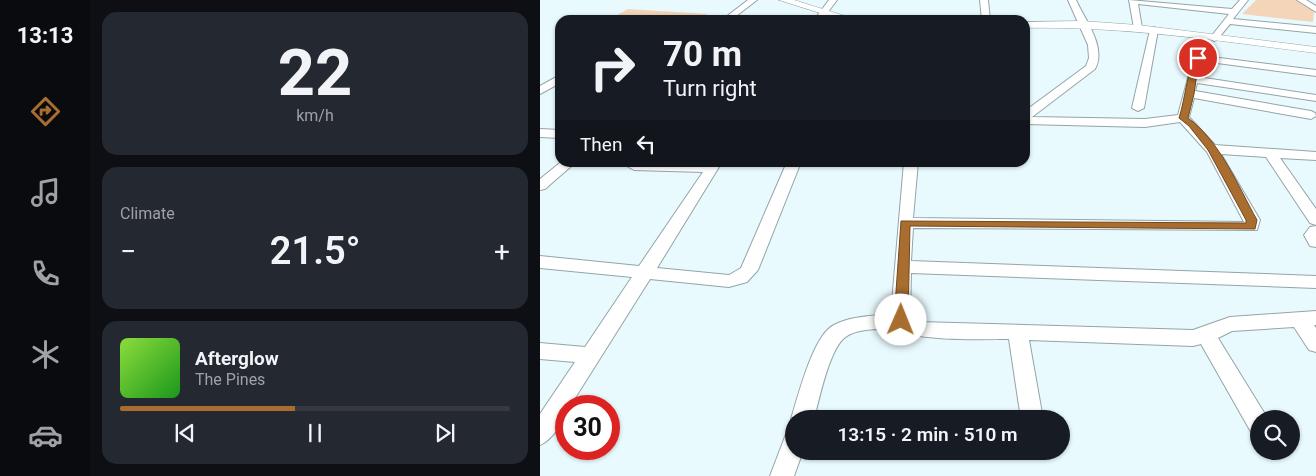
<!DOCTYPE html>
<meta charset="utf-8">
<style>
body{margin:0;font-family:Roboto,sans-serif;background:#242831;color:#f1f3f6;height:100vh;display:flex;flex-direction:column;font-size:19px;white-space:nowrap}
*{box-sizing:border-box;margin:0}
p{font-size:16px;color:#9ea1a6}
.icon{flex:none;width:28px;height:28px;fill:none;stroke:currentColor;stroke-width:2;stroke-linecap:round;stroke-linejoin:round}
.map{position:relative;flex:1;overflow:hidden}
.details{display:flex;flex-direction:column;gap:12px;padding:12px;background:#0d0f14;width:450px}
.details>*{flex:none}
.guide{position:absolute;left:15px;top:15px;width:475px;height:152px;border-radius:15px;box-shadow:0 1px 4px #0004;background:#171b24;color:#f1f3f6;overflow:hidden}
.tools{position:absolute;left:710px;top:410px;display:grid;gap:10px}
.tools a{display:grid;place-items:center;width:50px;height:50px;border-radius:50%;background:#171b24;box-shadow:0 1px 4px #0004;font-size:25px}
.speed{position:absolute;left:15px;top:395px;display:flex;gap:10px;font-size:25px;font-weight:700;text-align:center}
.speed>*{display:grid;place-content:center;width:65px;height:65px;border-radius:50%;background:#171b24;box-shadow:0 1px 4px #0004;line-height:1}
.speed .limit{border:8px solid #d22;background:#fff;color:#111}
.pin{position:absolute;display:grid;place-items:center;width:42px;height:42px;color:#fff;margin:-21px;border:2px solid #fff;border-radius:50%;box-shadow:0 1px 5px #0007}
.me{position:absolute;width:55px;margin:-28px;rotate:1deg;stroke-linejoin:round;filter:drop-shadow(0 0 4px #0008)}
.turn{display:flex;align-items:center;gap:18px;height:105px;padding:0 25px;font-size:22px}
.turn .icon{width:65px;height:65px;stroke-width:2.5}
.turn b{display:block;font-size:35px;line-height:42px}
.then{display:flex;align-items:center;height:48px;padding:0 25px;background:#0003;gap:10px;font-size:19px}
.big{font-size:38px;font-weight:600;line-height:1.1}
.details .card{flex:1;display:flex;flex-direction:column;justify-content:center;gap:8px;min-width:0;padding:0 18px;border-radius:15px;background:#242831}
.details .dial{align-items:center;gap:0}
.dial b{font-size:65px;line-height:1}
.song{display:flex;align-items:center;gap:15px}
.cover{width:60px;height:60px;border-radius:8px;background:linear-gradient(135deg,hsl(90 70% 55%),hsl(120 70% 35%))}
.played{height:5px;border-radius:2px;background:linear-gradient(90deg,#a96e2f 45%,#363941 45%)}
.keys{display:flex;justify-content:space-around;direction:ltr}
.heat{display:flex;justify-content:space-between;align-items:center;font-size:28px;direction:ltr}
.trip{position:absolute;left:245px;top:410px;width:285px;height:50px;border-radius:25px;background:#171b24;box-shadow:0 1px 4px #0004;font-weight:600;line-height:50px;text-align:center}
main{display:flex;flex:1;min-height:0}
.tab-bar{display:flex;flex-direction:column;width:90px;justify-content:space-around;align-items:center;background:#090b0e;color:#9ea1a6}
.tab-bar .icon{width:35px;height:35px}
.tab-bar .on{color:#a96e2f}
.tab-bar b{font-size:22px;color:#f1f3f6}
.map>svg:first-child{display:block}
.green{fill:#f4d5b9}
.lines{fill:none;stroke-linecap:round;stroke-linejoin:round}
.minor-casing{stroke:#94a4a7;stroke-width:2}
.major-casing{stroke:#94a4a7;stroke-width:1}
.minor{fill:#fff;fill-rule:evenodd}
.major{fill:#fff;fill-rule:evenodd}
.route{fill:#a96e2f;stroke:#6e481f}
</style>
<main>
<nav class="tab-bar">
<b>13:13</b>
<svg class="icon on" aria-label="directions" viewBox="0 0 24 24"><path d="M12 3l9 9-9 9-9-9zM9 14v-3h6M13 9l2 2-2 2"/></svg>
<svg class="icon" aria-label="music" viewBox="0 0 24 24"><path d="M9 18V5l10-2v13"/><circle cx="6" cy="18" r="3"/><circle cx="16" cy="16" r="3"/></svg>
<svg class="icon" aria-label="phone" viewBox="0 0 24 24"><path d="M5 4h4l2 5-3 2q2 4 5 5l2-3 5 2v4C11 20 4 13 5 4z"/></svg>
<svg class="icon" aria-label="climate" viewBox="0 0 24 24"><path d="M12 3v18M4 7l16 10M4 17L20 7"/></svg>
<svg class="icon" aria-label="car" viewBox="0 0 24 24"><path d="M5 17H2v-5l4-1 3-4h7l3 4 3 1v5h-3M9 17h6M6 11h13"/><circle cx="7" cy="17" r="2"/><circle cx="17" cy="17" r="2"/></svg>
</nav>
<section class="details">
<div class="card dial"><b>22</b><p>km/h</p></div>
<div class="card"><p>Climate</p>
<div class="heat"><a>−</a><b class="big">21.5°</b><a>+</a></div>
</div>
<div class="card">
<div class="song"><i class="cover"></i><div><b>Afterglow</b><p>The Pines</p></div></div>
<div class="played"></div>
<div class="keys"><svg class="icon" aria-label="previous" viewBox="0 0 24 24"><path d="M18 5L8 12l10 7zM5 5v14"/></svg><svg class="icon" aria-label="pause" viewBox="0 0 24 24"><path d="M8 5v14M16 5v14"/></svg><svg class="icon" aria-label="next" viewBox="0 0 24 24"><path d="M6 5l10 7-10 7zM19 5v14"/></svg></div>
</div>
</section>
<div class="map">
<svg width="776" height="476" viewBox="0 0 776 476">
<rect width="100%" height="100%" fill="#e9fafe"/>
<g class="green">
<path d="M716 0H758L774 11 773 22 702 14Z"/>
<path d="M88 9 168 14 160 20H68Z"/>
</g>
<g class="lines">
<g class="minor-casing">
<g id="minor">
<path d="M208 0H217L191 20H182Z"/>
<path d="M289 0H297L282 20H274Z"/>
<path d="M440 0H448L450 20H442Z"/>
<path d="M528 0H536C545 20 567 47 555 69L492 117 605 119 638 115 659 37 663 34 667 37 663 56 776 70V76L662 61 658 77 776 95V101L657 83 655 91 771 111 775 113 776 116 771 119 654 98 649 117 675 145 776 152V160L740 158 776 209V225L770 223 726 157 681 154 720 220 717 230 373 228 371 261 776 276V288L371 273 370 317 380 322 653 330 690 317 776 311V325H774L776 328V352L769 350 754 327 692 331 678 338 728 419H719V435L711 432 661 344 653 346 489 340 503 419H481L469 339C445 339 373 342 357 328 343 329 319 328 307 336 290 345 279 400 274 419H254V426L251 419C258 397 273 335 294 325 311 316 332 316 351 314L364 162H378L373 218 704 222 667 152 640 122 605 127 485 124V111L546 66 549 58 548 45Z"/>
<path d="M589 0 692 9 700 0H708L693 19 776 27V33L690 24 677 40 674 41 670 38 689 14 598 4 602 28 598 31 594 28Z"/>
<path d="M757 0H766L776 6V12Z"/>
<path d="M614 27 618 30 604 108 598 111 592 108 610 30Z"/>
<path d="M20 75V83L0 94V86Z"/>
<path d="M0 129 20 130V138L0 137Z"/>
<path d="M21 162H36L5 189 0 190V179Z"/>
<path d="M169 162H182L117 268 189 275 201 268 247 162H261L218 270 207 282 189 287 110 279 30 406H26C26 420 12 440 0 445V414L35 362 0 359V343L45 347 92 277 0 268V256L99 266 163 172 94 170 87 166 92 162Z"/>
<path d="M776 226V247L770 246 764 235 770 227Z"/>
<path d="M254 431V451H263L254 476H230L246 434Z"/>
</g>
</g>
<g class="major-casing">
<g id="major">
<path d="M239 0H254L318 20H302Z"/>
<path d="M542 21 598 25 776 47V53C679 41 583 26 485 28V22Z"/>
</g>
</g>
<use href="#minor" class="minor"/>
<use href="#major" class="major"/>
</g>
<path class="route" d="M656 57 662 58 658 66 654 94 648 118C680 141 698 186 717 220L715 229 370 226 368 320 361 325 356 324 354 320 361 221 706 223V220L668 150 649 126 639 118C645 100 647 71 656 57Z"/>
</svg>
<div class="tools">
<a><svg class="icon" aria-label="search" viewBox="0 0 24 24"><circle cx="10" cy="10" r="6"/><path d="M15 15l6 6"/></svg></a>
</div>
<div class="speed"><div class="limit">30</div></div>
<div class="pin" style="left:658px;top:58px;background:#d93025"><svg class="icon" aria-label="arrive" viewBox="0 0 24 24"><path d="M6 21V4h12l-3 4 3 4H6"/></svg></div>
<svg class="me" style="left:361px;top:320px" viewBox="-20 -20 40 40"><circle r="19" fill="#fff"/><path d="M0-13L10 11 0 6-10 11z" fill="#a96e2f"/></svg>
<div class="trip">13:15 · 2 min · 510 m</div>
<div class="guide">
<div class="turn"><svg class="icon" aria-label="right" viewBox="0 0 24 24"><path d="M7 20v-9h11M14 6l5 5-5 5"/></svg><div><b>70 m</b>Turn right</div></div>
<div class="then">Then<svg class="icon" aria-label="left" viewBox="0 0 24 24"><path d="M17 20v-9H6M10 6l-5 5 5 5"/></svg></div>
</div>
</div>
</main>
